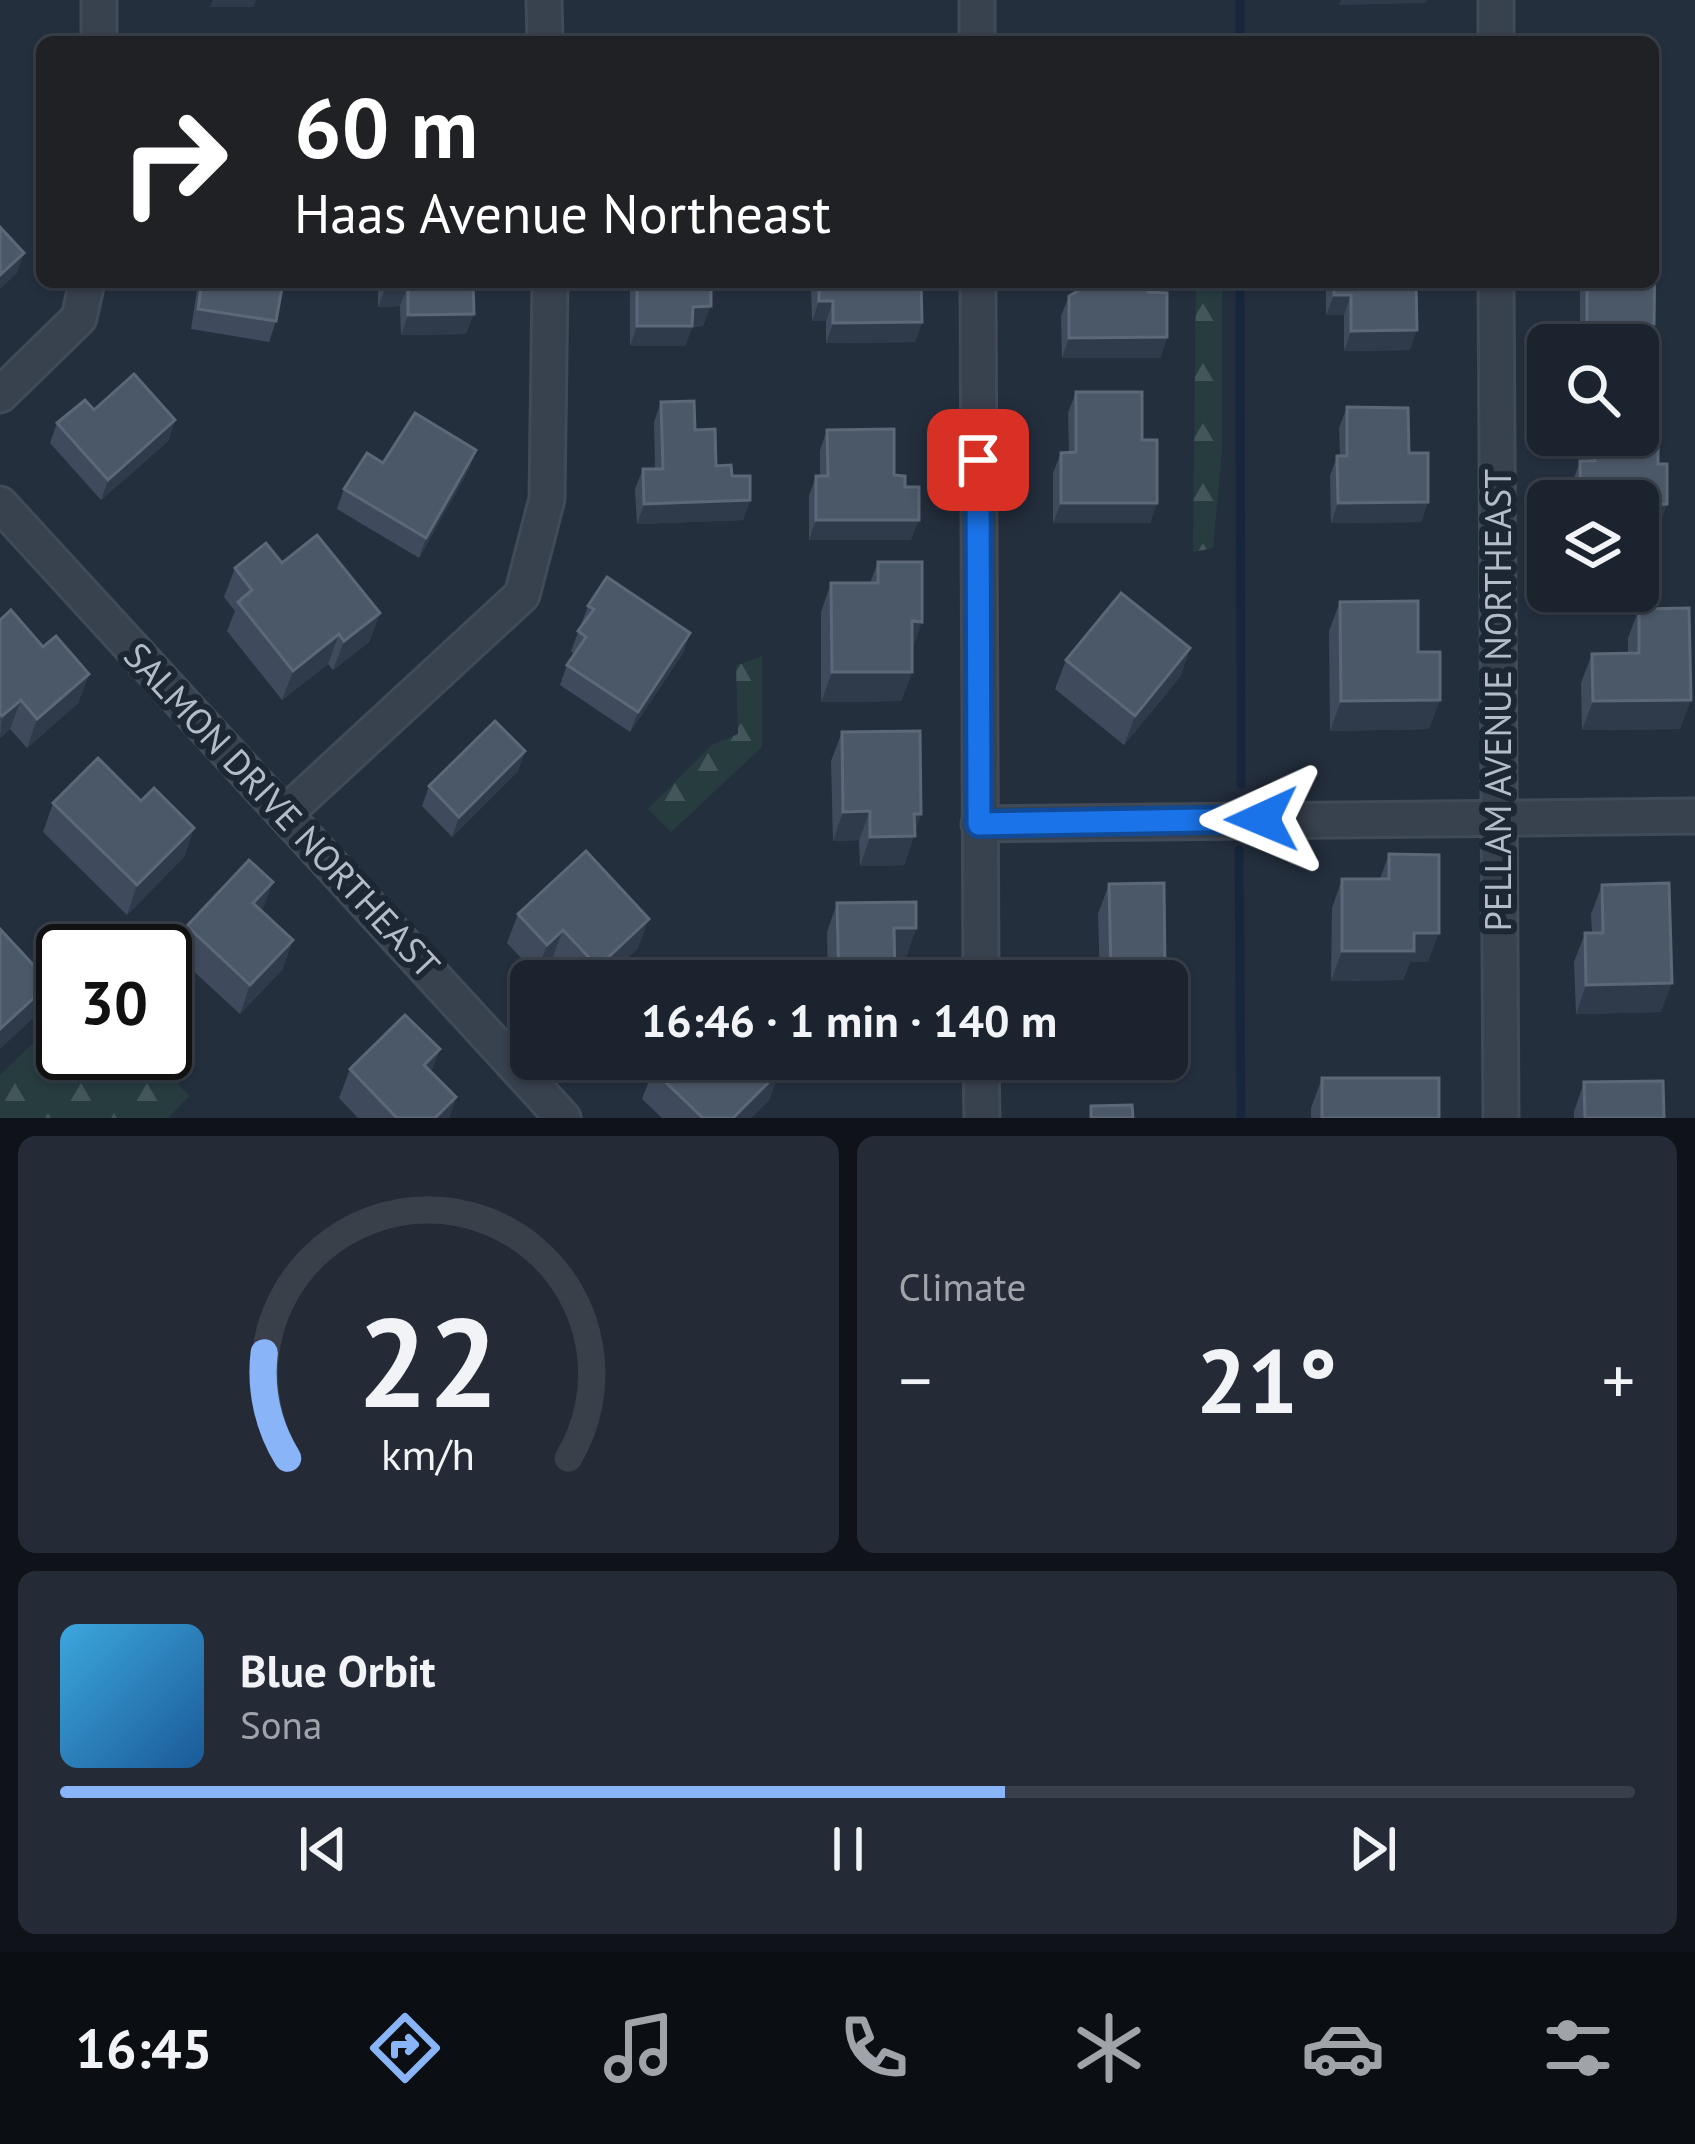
<!DOCTYPE html>
<meta charset="utf-8">
<style>
body{margin:0;font-family:"PT Sans",sans-serif;background:#242b36;color:#f1f3f6;height:100vh;display:flex;flex-direction:column;font-size:45px;white-space:nowrap}
*{box-sizing:border-box;margin:0}
p{font-size:39px;color:#a0a4aa}
.icon{flex:none;width:66px;height:66px;fill:none;stroke:currentColor;stroke-width:2;stroke-linecap:round;stroke-linejoin:round}
.map{position:relative;height:1118px;overflow:hidden}
.drawer{display:flex;flex-direction:column;gap:18px;padding:18px;background:#0f1319;flex:1}
.drawer>*{flex:none}
.hud{position:absolute;left:36px;top:36px;width:1623px;height:252px;border-radius:18px;box-shadow:0 3px 9px #0004,0 0 0 3px #39404a;background:#202124;color:#fff;overflow:hidden}
.controls{position:absolute;left:1527px;top:324px;display:grid;gap:24px}
.controls a{display:grid;place-items:center;width:132px;height:132px;border-radius:18px;background:#1b232e;box-shadow:0 3px 9px #0004,0 0 0 3px #39404a;font-size:60px}
.speed{position:absolute;left:36px;top:924px;display:flex;gap:24px;font-size:60px;font-weight:700;text-align:center}
.speed>*{display:grid;place-content:center;width:156px;height:156px;border-radius:50%;background:#1b232e;box-shadow:0 3px 9px #0004,0 0 0 3px #39404a;line-height:1}
.speed .limit{border:6px solid #111;border-radius:18px;background:#fff;color:#111}
.pin{position:absolute;display:grid;place-items:center;width:102px;height:102px;color:#fff;margin:-51px;border-radius:24px;box-shadow:0 6px 18px #0006}
.me{position:absolute;width:132px;margin:-66px;rotate:269deg;stroke-linejoin:round;filter:drop-shadow(0 0 9px #0008)}
.turn{display:flex;align-items:center;gap:42px;height:252px;padding:0 60px;font-size:54px}
.turn .icon{width:156px;height:156px;stroke-width:2.5}
.turn b{display:block;font-size:84px;line-height:102px}
.big{font-size:90px;font-weight:700;line-height:1.1}
.drawer .widget{flex:1;display:flex;flex-direction:column;justify-content:center;gap:18px;min-width:0;padding:0 42px;border-radius:18px;background:#242b36}
.drawer .dial{align-items:center;gap:0}
.dial svg{height:312px;overflow:visible;fill:none;stroke:#39404a;stroke-width:7;stroke-linecap:round;text-anchor:middle}
.dial text{fill:#f1f3f6;stroke:none}
.song{display:flex;align-items:center;gap:36px}
.cover{width:144px;height:144px;border-radius:18px;background:linear-gradient(135deg,hsl(200 70% 55%),hsl(210 70% 35%))}
.played{height:12px;border-radius:6px;background:linear-gradient(90deg,#8ab4f8 60%,#39404a 60%)}
.keys{display:flex;justify-content:space-around;direction:ltr}
.heat{display:flex;justify-content:space-between;align-items:center;font-size:66px;direction:ltr}
.drawer .tiles{flex:1;display:grid;gap:18px;grid-template-columns:1fr 1fr}
.widget:last-child{grid-column:span 2}
.trip{position:absolute;left:510px;top:960px;width:678px;height:120px;border-radius:18px;background:#1b232e;box-shadow:0 3px 9px #0004,0 0 0 3px #39404a;font-weight:700;line-height:120px;text-align:center}
.menu{display:flex;height:192px;justify-content:space-around;align-items:center;background:#0b0e12;color:#a0a4aa}
.menu .icon{width:84px;height:84px}
.menu .on{color:#8ab4f8}
.menu b{font-size:54px;color:#f1f3f6}
.map>svg:first-child{display:block}
.forest{fill:url(#forest-firs)}
.lines{fill:none;stroke-linecap:round;stroke-linejoin:round}
.stream{stroke:#17263c;stroke-width:9}
.minor-casing{stroke:#414a57;stroke-width:39}
.minor{stroke:#38414e;stroke-width:33}
.wall{fill:#3f4b5c}
.shaded-wall{fill:#2f3b4b}
.building{fill:#4b5868;stroke:#5c6777;stroke-width:3}
.route-casing{stroke:#114b97;stroke-width:30}
.route{stroke:#1a73e8;stroke-width:21}
.labels{text-anchor:middle;stroke-width:12;stroke-linejoin:round;paint-order:stroke}
.street-label{font-size:36px;fill:#b4bcc9;stroke:#1d2633}
</style>
<div class="map">
<svg width="1695" height="1118" viewBox="0 0 1695 1118">
<defs>
<pattern id="forest-firs" width="22" height="20" patternUnits="userSpaceOnUse" patternTransform="scale(3)"><rect width="22" height="20" fill="#263c3f"/><path d="M5 1l3.5 6h-7zM16 11l3.5 6h-7z" fill="#435659"/></pattern>
</defs>
<rect width="100%" height="100%" fill="#242f3e"/>
<g class="forest">
<path d="M1196 282H1222V449L1213 548 1193 552Z"/>
<path d="M762 656V747L671 832 648 809 712 745 738 734 736 666Z"/>
<path d="M63 1014V1053H150L189 1096 168 1118H0V1075Z"/>
</g>
<g class="lines">
<g class="stream">
<path d="M1240 0V42"/>
<path d="M1240 282 1241 784"/>
<path d="M1239 850 1241 1118"/>
</g>
<g class="minor-casing">
<g id="minor">
<path d="M99 0V42"/>
<path d="M544 0 545 42"/>
<path d="M977 0V42"/>
<path d="M1496 0V42"/>
<path d="M978 282 981 981"/>
<path d="M1496 282 1501 1118"/>
<path d="M0 395 79 318 87 282"/>
<path d="M0 504 563 1118"/>
<path d="M287 812 522 595 547 499 550 282"/>
<path d="M979 824 1695 816"/>
<path d="M981 1059 982 1118"/>
</g>
</g>
<use href="#minor" class="minor"/>
</g>
<g class="wall">
<path d="M185 282H283L276 321 269 342 191 329 198 284Z"/>
<path d="M378 282H473L466 334 401 335 400 306 378 307Z"/>
<path d="M617 282H711L703 326 692 327 685 346H630V284H617Z"/>
<path d="M811 282H921L922 322 915 342 826 343V321H812Z"/>
<path d="M1074 282H1148V292L1167 337 1160 358H1062L1061 316 1069 296 1074 294Z"/>
<path d="M1326 282H1416L1410 350 1344 351V315H1326Z"/>
<path d="M1580 282H1653L1647 344H1580Z"/>
<path d="M1076 392 1142 440 1157 503 1150 523H1053V473L1061 453 1069 452 1068 413Z"/>
<path d="M661 402 695 430 716 466 732 476 750 500 743 520 637 524 635 489 643 469H655L654 422Z"/>
<path d="M1347 407 1409 453 1428 502 1421 522 1331 523 1330 476 1337 456H1340L1339 428Z"/>
<path d="M94 410 175 420 168 441 101 500 50 443 57 423Z"/>
<path d="M827 430 894 475 905 487 911 540H809V496L816 476H820V450Z"/>
<path d="M1586 435H1638L1660 525H1638V501H1573V481L1580 461H1587Z"/>
<path d="M476 450 468 471 419 558 337 509 344 489Z"/>
<path d="M878 562 912 651V672L901 701 821 702V612L831 583H870Z"/>
<path d="M282 563 380 613 369 642 333 670 328 664 282 700 227 631 235 611 224 597 235 568Z"/>
<path d="M1340 602 1418 652 1429 729 1330 731 1329 631Z"/>
<path d="M588 606 690 633 683 653 630 732 560 685 567 665 574 654 571 651Z"/>
<path d="M1639 609 1680 729 1582 730 1581 683 1592 654H1628V638Z"/>
<path d="M0 620 89 674 78 703 27 748 10 729 0 738Z"/>
<path d="M1190 648 1180 677 1124 745 1055 689 1066 660Z"/>
<path d="M842 732 921 814 904 865 860 866 859 840 833 841 831 761Z"/>
<path d="M525 751 518 771 452 837 422 806 429 786Z"/>
<path d="M141 801 194 828 184 857 127 915 43 832 53 803Z"/>
<path d="M1389 854 1428 962H1410L1403 980 1331 981 1332 908 1342 879H1380Z"/>
<path d="M1109 884 1161 981H1100L1098 914Z"/>
<path d="M1602 885 1661 1012 1576 1014 1574 962 1585 933H1592L1591 914Z"/>
<path d="M837 903 916 928 906 957H894V981H828L827 932Z"/>
<path d="M262 912 293 940 282 970 240 1014 176 955 187 926Z"/>
<path d="M518 914 638 948 603 981H573L552 959 536 974 507 943Z"/>
<path d="M350 1069 431 1072 456 1097 449 1118H358L339 1098Z"/>
<path d="M653 1070 780 1071 769 1100 751 1118H662L642 1099Z"/>
<path d="M1322 1078 1439 1118H1311V1108Z"/>
<path d="M1584 1082 1664 1118H1574V1112Z"/>
</g>
<g class="shaded-wall">
<path d="M213 0H256L254 7H210Z"/>
<path d="M1341 0H1427L1425 3 1339 5Z"/>
<path d="M24 253 17 273 0 289V275Z"/>
<path d="M386 286H408L400 306 378 307Z"/>
<path d="M1334 295H1351L1344 315H1326Z"/>
<path d="M819 301H833L826 321H812Z"/>
<path d="M711 306 703 326 692 327 685 346H630L637 326 693 307Z"/>
<path d="M474 314 466 334 401 335 408 315Z"/>
<path d="M922 322 915 342 826 343 833 323Z"/>
<path d="M1587 324H1654L1647 344H1580Z"/>
<path d="M1417 330 1410 350 1344 351 1351 331Z"/>
<path d="M1167 337 1160 358H1062L1069 338Z"/>
<path d="M175 420 168 441 101 500 108 480Z"/>
<path d="M476 450 468 471 419 558 426 538Z"/>
<path d="M750 500 743 520 637 524 644 504Z"/>
<path d="M1428 502 1421 522 1331 523 1338 503Z"/>
<path d="M1061 503H1157L1150 523H1053Z"/>
<path d="M1667 504 1660 525H1638V505Z"/>
<path d="M816 520H919L911 540H809Z"/>
<path d="M380 613 369 642 333 670 344 641Z"/>
<path d="M912 621 922 622 912 651Z"/>
<path d="M690 633 683 653 630 732 638 712Z"/>
<path d="M339 634 328 664 282 700 293 671Z"/>
<path d="M1190 648 1180 677 1124 745 1135 716Z"/>
<path d="M832 672H912L901 701 821 702Z"/>
<path d="M89 674 78 703 27 748 37 719Z"/>
<path d="M21 700 10 729 0 738 2 716Z"/>
<path d="M1440 700 1429 729 1330 731 1341 701Z"/>
<path d="M1691 700 1680 729 1582 730 1593 701Z"/>
<path d="M525 751 518 771 452 837 459 817Z"/>
<path d="M870 811 859 840 833 841 843 812Z"/>
<path d="M914 814H921L904 865 860 866 870 837Z"/>
<path d="M194 828 184 857 127 915 137 885Z"/>
<path d="M273 882 262 912 253 903Z"/>
<path d="M649 919 638 948 603 981H593L598 967Z"/>
<path d="M894 928H916L906 957H883Z"/>
<path d="M563 930 552 959 536 974 547 945Z"/>
<path d="M1414 933H1439L1428 962H1410L1403 980 1331 981 1342 951Z"/>
<path d="M293 940 282 970 240 1014 250 985Z"/>
<path d="M1111 971H1165L1161 981H1107Z"/>
<path d="M50 983 40 1012 0 1049V1029Z"/>
<path d="M1672 983 1661 1012 1576 1014 1586 985Z"/>
<path d="M440 1049 429 1078 424 1065Z"/>
<path d="M780 1071 769 1100 751 1118H733Z"/>
<path d="M456 1097 449 1118H435Z"/>
</g>
<g class="building">
<path d="M1653 65H1654L1658 151H1653Z"/>
<path d="M0 227 24 253 0 275Z"/>
<path d="M1653 249H1655L1654 324H1587V282H1653Z"/>
<path d="M202 282H283L276 321 198 309Z"/>
<path d="M385 282H473L474 314 408 315V286H386Z"/>
<path d="M637 282H711V306L693 307 692 326H637Z"/>
<path d="M819 282H921L922 322 833 323V301H819Z"/>
<path d="M1081 282H1148V292L1167 293V337L1069 338V296L1081 289Z"/>
<path d="M1334 282H1416L1417 330 1351 331V295H1334Z"/>
<path d="M134 374 175 420 108 480 57 423 85 400 94 410Z"/>
<path d="M1076 392H1142V440H1157V503H1061V453L1076 452Z"/>
<path d="M694 401 695 430 715 429 716 466 731 465 732 476H750V500L644 504 643 469H663L661 402Z"/>
<path d="M1347 407 1408 408 1409 453H1428V502L1338 503 1337 456H1347Z"/>
<path d="M415 413 476 450 426 538 344 489 367 453 383 463Z"/>
<path d="M1638 425H1658V464H1667V504L1638 505V501H1581L1580 461H1595L1594 435H1638Z"/>
<path d="M894 429V475L905 476V487H919V520H816V476H828L827 430Z"/>
<path d="M317 535 380 613 344 641 339 634 293 671 238 602 252 590 235 568 266 543 282 563Z"/>
<path d="M878 562H922V622L912 621V672H832L831 583H878Z"/>
<path d="M607 577 690 633 638 712 567 665 586 637 578 631 594 609 588 606Z"/>
<path d="M1121 593 1190 648 1135 716 1066 660Z"/>
<path d="M1418 601V652H1440V700L1341 701 1340 602Z"/>
<path d="M1689 608 1691 700 1593 701 1592 654 1639 653V609Z"/>
<path d="M11 610 43 647 56 636 89 674 37 719 21 700 2 716 0 714V620Z"/>
<path d="M495 721 525 751 459 817 429 786Z"/>
<path d="M920 731 921 814H914L915 836 870 837V811L843 812 842 732Z"/>
<path d="M98 758 141 801 154 788 194 828 137 885 53 803Z"/>
<path d="M586 851 649 919 598 967 563 930 547 945 518 914Z"/>
<path d="M1389 854 1439 855V933H1414V951H1342V879H1389Z"/>
<path d="M249 860 273 882 253 903 293 940 250 985 187 926Z"/>
<path d="M1164 883 1165 971H1111L1109 884Z"/>
<path d="M1669 883 1672 983 1586 985 1585 933H1603L1602 885Z"/>
<path d="M916 902V928H894L895 980 839 981 837 903Z"/>
<path d="M0 929 50 983 0 1029Z"/>
<path d="M405 1015 440 1049 424 1065 456 1097 435 1118H397L350 1069Z"/>
<path d="M664 1059H767L780 1071 733 1118H703L653 1070Z"/>
<rect x="1322" y="1078" width="117" height="40"/>
<path d="M1663 1081 1664 1118H1585L1584 1082Z"/>
<path d="M1132 1105 1133 1118H1091V1106Z"/>
</g>
<g class="lines">
<g class="route-casing">
<path id="route" d="M978 460 979 824 1262 819"/>
</g>
<use href="#route" class="route"/>
</g>
<g class="labels">
<g class="street-label">
<text transform="translate(1498 700) rotate(-90)" y="13">PELLAM AVENUE NORTHEAST</text>
<text transform="translate(282 810) rotate(47)" y="13">SALMON DRIVE NORTHEAST</text>
</g>
</g>
</svg>
<div class="controls">
<a><svg class="icon" aria-label="search" viewBox="0 0 24 24"><circle cx="10" cy="10" r="6"/><path d="M15 15l6 6"/></svg></a>
<a><svg class="icon" aria-label="layers" viewBox="0 0 24 24"><path d="M12 4l9 5-9 5-9-5zM3 14l9 5 9-5"/></svg></a>
</div>
<div class="speed"><div class="limit">30</div></div>
<div class="pin" style="left:978px;top:460px;background:#d93025"><svg class="icon" aria-label="arrive" viewBox="0 0 24 24"><path d="M6 21V4h12l-3 4 3 4H6"/></svg></div>
<svg class="me" style="left:1262px;top:819px" viewBox="-20 -20 40 40"><path d="M0-17L14 15 0 8-14 15z" fill="#1a73e8" stroke="#fff" stroke-width="4"/></svg>
<div class="trip">16:46 · 1 min · 140 m</div>
<div class="hud">
<div class="turn"><svg class="icon" aria-label="right" viewBox="0 0 24 24"><path d="M7 20v-9h11M14 6l5 5-5 5"/></svg><div><b>60 m</b>Haas Avenue Northeast</div></div>
</div>
</div>
<section class="drawer">
<div class="tiles">
<div class="widget dial"><svg viewBox="0 0 100 80">
<path d="M14 69A42 42 0 1 1 86 69"/>
<path d="M14 69A42 42 0 0 1 8 42" stroke="#8ab4f8"/>
<text x="50" y="56" font-size="32" font-weight="700">22</text>
<text x="50" y="72" font-size="11">km/h</text>
</svg></div>
<div class="widget"><p>Climate</p>
<div class="heat"><a>−</a><b class="big">21°</b><a>+</a></div>
</div>
<div class="widget">
<div class="song"><i class="cover"></i><div><b>Blue Orbit</b><p>Sona</p></div></div>
<div class="played"></div>
<div class="keys"><svg class="icon" aria-label="previous" viewBox="0 0 24 24"><path d="M18 5L8 12l10 7zM5 5v14"/></svg><svg class="icon" aria-label="pause" viewBox="0 0 24 24"><path d="M8 5v14M16 5v14"/></svg><svg class="icon" aria-label="next" viewBox="0 0 24 24"><path d="M6 5l10 7-10 7zM19 5v14"/></svg></div>
</div>
</div>
</section>
<nav class="menu">
<b>16:45</b>
<svg class="icon on" aria-label="directions" viewBox="0 0 24 24"><path d="M12 3l9 9-9 9-9-9zM9 14v-3h6M13 9l2 2-2 2"/></svg>
<svg class="icon" aria-label="music" viewBox="0 0 24 24"><path d="M9 18V5l10-2v13"/><circle cx="6" cy="18" r="3"/><circle cx="16" cy="16" r="3"/></svg>
<svg class="icon" aria-label="phone" viewBox="0 0 24 24"><path d="M5 4h4l2 5-3 2q2 4 5 5l2-3 5 2v4C11 20 4 13 5 4z"/></svg>
<svg class="icon" aria-label="climate" viewBox="0 0 24 24"><path d="M12 3v18M4 7l16 10M4 17L20 7"/></svg>
<svg class="icon" aria-label="car" viewBox="0 0 24 24"><path d="M5 17H2v-5l4-1 3-4h7l3 4 3 1v5h-3M9 17h6M6 11h13"/><circle cx="7" cy="17" r="2"/><circle cx="17" cy="17" r="2"/></svg>
<svg class="icon" aria-label="filters" viewBox="0 0 24 24"><path d="M4 7h16M4 17h16"/><circle cx="9" cy="7" r="2"/><circle cx="15" cy="17" r="2"/></svg>
</nav>
